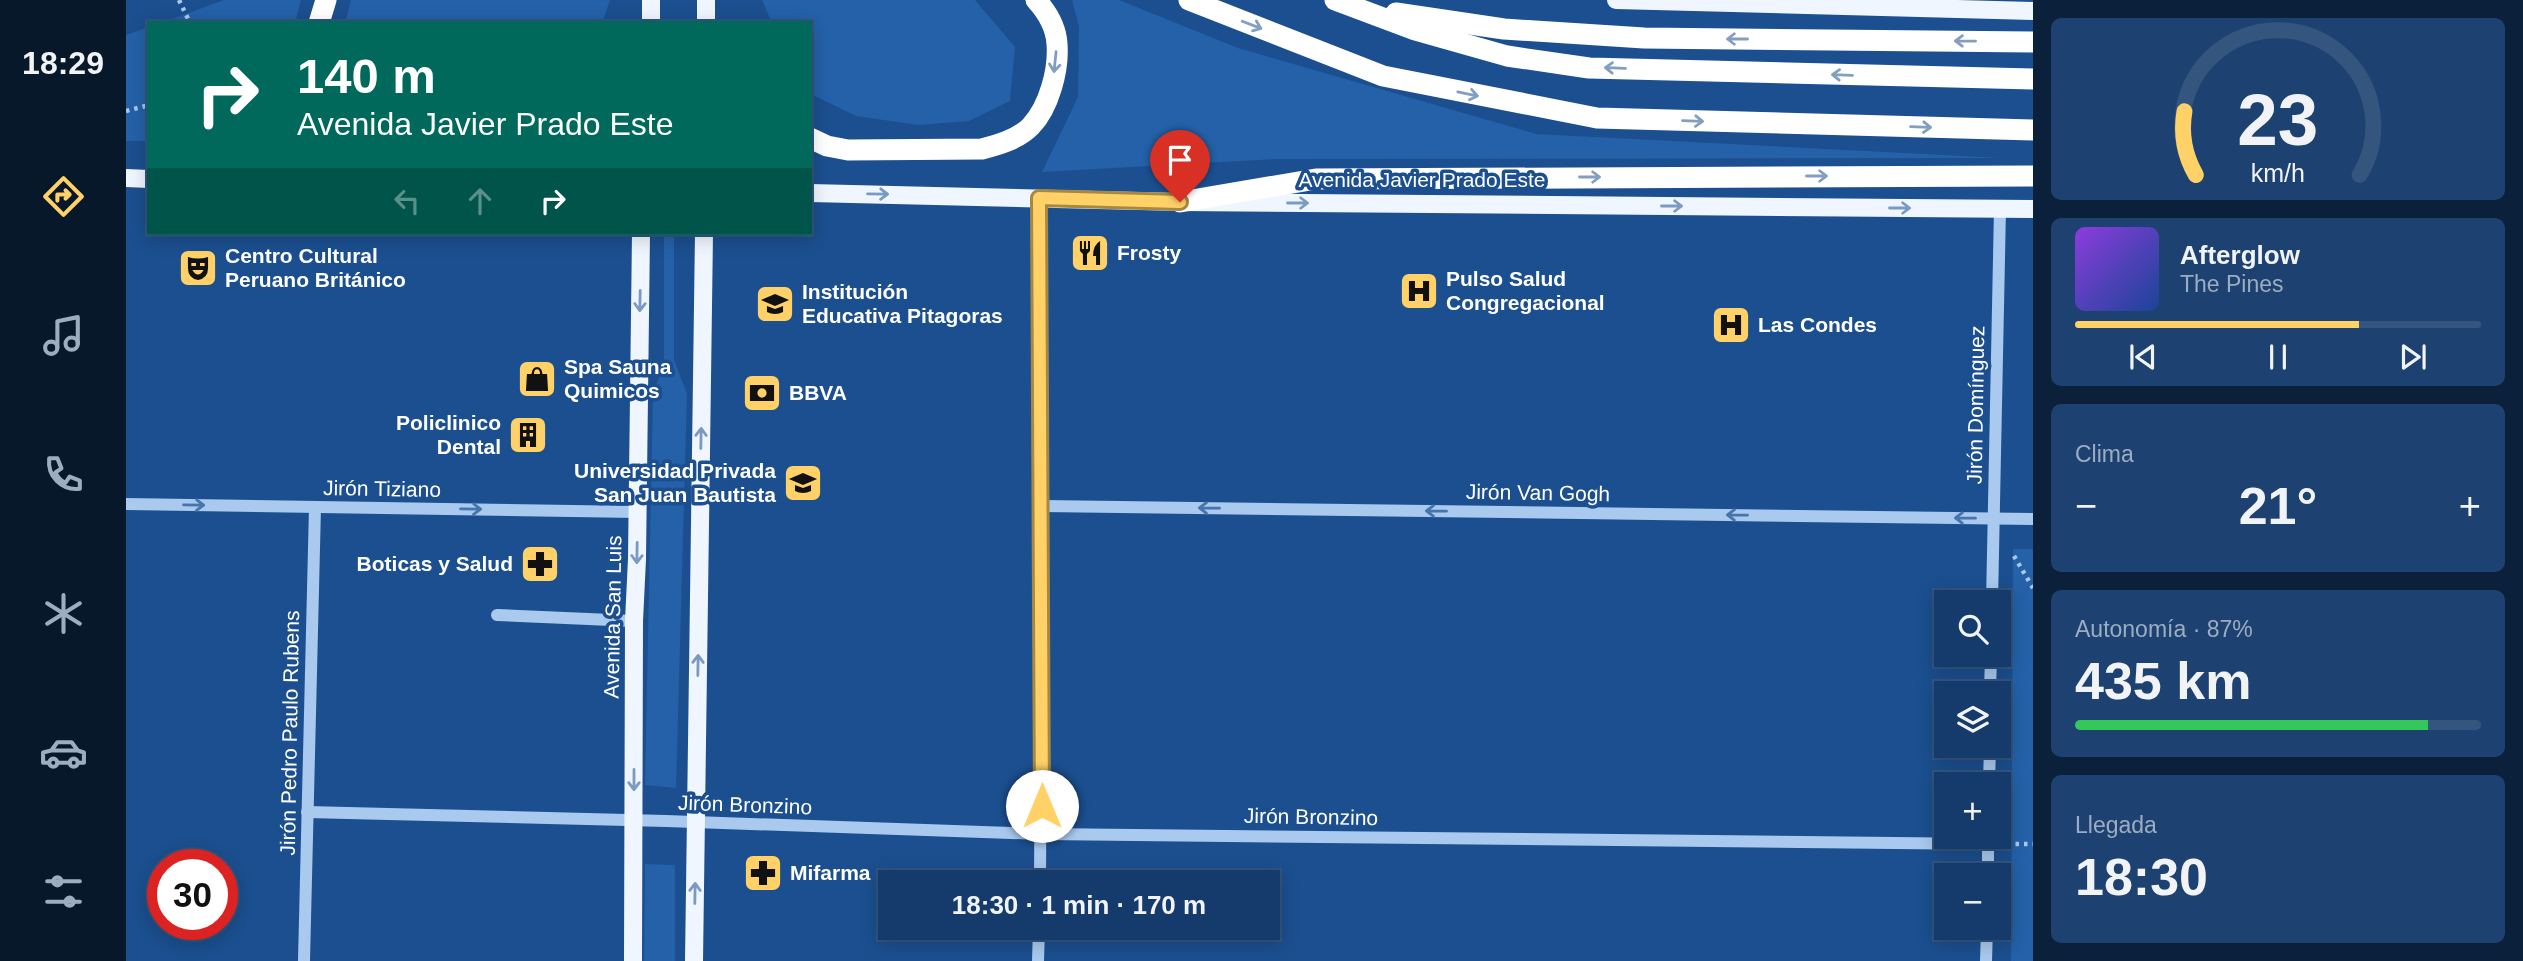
<!DOCTYPE html>
<html lang="es">
<meta charset="utf-8">
<style>
body{margin:0;font-family:Helvetica,sans-serif;background:#1d4271;color:#f1f3f6;height:100vh;display:flex;flex-direction:column;font-size:26px;white-space:nowrap}
*{box-sizing:border-box;margin:0}
p{font-size:23px;color:#9dadc1}
.icon{flex:none;width:38px;height:38px;fill:none;stroke:currentColor;stroke-width:2;stroke-linecap:round;stroke-linejoin:round}
.map{position:relative;flex:1;overflow:hidden}
.details{display:flex;flex-direction:column;gap:18px;padding:18px;background:#0b203b;width:490px}
.details>*{flex:none}
.hud{position:absolute;left:21px;top:21px;width:665px;height:214px;border-radius:0px;box-shadow:0 4px 18px #0003,0 0 0 2px #33557e;background:#00695c;color:#fff;overflow:hidden}
.tools{position:absolute;left:1808px;top:590px;display:grid;gap:14px}
.tools a{display:grid;place-items:center;width:77px;height:77px;border-radius:0px;background:#143b6b;box-shadow:0 4px 18px #0003,0 0 0 2px #33557e;font-size:35px}
.speed{position:absolute;left:21px;top:849px;display:flex;gap:14px;font-size:35px;font-weight:700;text-align:center}
.speed>*{display:grid;place-content:center;width:91px;height:91px;border-radius:50%;background:#143b6b;box-shadow:0 4px 18px #0003,0 0 0 2px #33557e;line-height:1}
.speed .limit{border:10px solid #d22;background:#fff;color:#111}
.pin{position:absolute;display:grid;place-items:center;width:60px;height:60px;color:#fff;margin:-72px -30px;border-radius:50% 50% 50% 0;rotate:-45deg;box-shadow:0 0 7px #0007}
.pin .icon{rotate:45deg}
.me{position:absolute;width:77px;margin:-38px;rotate:0deg;stroke-linejoin:round;filter:drop-shadow(0 0 5px #0008)}
.turn{display:flex;align-items:center;gap:24px;height:147px;padding:0 35px;font-size:32px}
.turn .icon{width:91px;height:91px;stroke-width:2.5}
.turn b{display:block;font-size:49px;line-height:60px}
.lanes{display:flex;align-items:center;height:66px;padding:0 35px;background:#0003;justify-content:center;gap:35px;direction:ltr}
.lanes .off{opacity:.35}
.big{font-size:52px;font-weight:700;line-height:1.1}
.details .tile{flex:1;display:flex;flex-direction:column;justify-content:center;gap:10px;min-width:0;padding:0 24px;border-radius:10px;background:#1d4271}
.details .dial{align-items:center;gap:0}
.dial svg{height:182px;overflow:visible;fill:none;stroke:#33557e;stroke-width:7;stroke-linecap:round;text-anchor:middle}
.dial text{fill:#f1f3f6;stroke:none}
.song{display:flex;align-items:center;gap:21px}
.cover{width:84px;height:84px;border-radius:10px;background:linear-gradient(135deg,hsl(270 70% 55%),hsl(220 70% 35%))}
.played{height:7px;border-radius:4px;background:linear-gradient(90deg,#ffd166 70%,#33557e 70%)}
.keys{display:flex;justify-content:space-around;direction:ltr}
.heat{display:flex;justify-content:space-between;align-items:center;font-size:38px;direction:ltr}
.charge{height:10px;border-radius:5px;background:linear-gradient(90deg,#34c759 87%,#33557e 0)}
.trip{position:absolute;left:752px;top:870px;width:402px;height:70px;border-radius:0px;background:#143b6b;box-shadow:0 4px 18px #0003,0 0 0 2px #33557e;font-weight:700;line-height:70px;text-align:center}
main{display:flex;flex:1;min-height:0}
.menu{display:flex;flex-direction:column;width:126px;justify-content:space-around;align-items:center;background:#08182b;color:#9dadc1}
.menu .icon{width:49px;height:49px}
.menu .current{color:#ffd166}
.menu b{font-size:32px;color:#f1f3f6}
.map>svg:first-child{display:block}
.green{fill:#2461a8}
.lines{fill:none;stroke-linecap:round;stroke-linejoin:round}
.path{stroke:#a9c9ee;stroke-width:4.5;stroke-dasharray:3.5 5;stroke-linecap:butt}
.minor{stroke:#a9c9ee;stroke-width:12}
.major{stroke:#f0f6ff;stroke-width:18}
.highway{stroke:#fff;stroke-width:21}
.oneway{stroke:#829ec1}
.oneway2{stroke:#7b9ac1}
.oneway3{stroke:#4674ac}
.route-casing{stroke:#a68842;stroke-width:18}
.route{stroke:#ffd166;stroke-width:12}
.labels{text-anchor:middle;stroke-width:7;stroke-linejoin:round;paint-order:stroke}
.street-label{font-size:21px;fill:#fff;stroke:#1b4f8f}
.poi-label{font-size:21px;font-weight:bold;fill:#fff;stroke:#1b4f8f;text-anchor:start}
</style>
<main>
<nav class="menu">
<b>18:29</b>
<svg class="icon current" aria-label="directions" viewBox="0 0 24 24"><path d="M12 3l9 9-9 9-9-9zM9 14v-3h6M13 9l2 2-2 2"/></svg>
<svg class="icon" aria-label="music" viewBox="0 0 24 24"><path d="M9 18V5l10-2v13"/><circle cx="6" cy="18" r="3"/><circle cx="16" cy="16" r="3"/></svg>
<svg class="icon" aria-label="phone" viewBox="0 0 24 24"><path d="M5 4h4l2 5-3 2q2 4 5 5l2-3 5 2v4C11 20 4 13 5 4z"/></svg>
<svg class="icon" aria-label="climate" viewBox="0 0 24 24"><path d="M12 3v18M4 7l16 10M4 17L20 7"/></svg>
<svg class="icon" aria-label="car" viewBox="0 0 24 24"><path d="M5 17H2v-5l4-1 3-4h7l3 4 3 1v5h-3M9 17h6M6 11h13"/><circle cx="7" cy="17" r="2"/><circle cx="17" cy="17" r="2"/></svg>
<svg class="icon" aria-label="filters" viewBox="0 0 24 24"><path d="M4 7h16M4 17h16"/><circle cx="9" cy="7" r="2"/><circle cx="15" cy="17" r="2"/></svg>
</nav>
<div class="map">
<svg width="1907" height="961" viewBox="0 0 1907 961">
<rect width="100%" height="100%" fill="#1b4f8f"/>
<g class="green">
<path d="M98 0H175L169 23H35Z"/>
<path d="M225 0H484L476 23H219Z"/>
<path d="M636 0H849L889 47 884 101 843 121 792 125 730 116 687 95 684 91V23H646Z"/>
<path d="M946 0H993L1112 48 1410 134 1875 158 1152 159 916 172 952 97 953 27Z"/>
<path d="M23 27V141H0V35Z"/>
<path d="M538 233H548V360L561 394 550 788 519 785 527 392 538 365Z"/>
<path d="M1887 549H1907V961H1885Z"/>
<path d="M519 864 549 865V961H518Z"/>
</g>
<g class="lines">
<g class="path">
<path d="M53 0 64 23"/>
<path d="M0 111 23 105"/>
<path d="M1888 556 1907 588"/>
<path d="M1881 844H1907"/>
</g>
<g class="minor">
<path d="M913 198 916 506 914 882"/>
<path d="M0 504 511 512"/>
<path d="M916 506 1907 519"/>
<path d="M1866 602 1874 209"/>
<path d="M371 615 508 621"/>
<path d="M1864 693 1865 654"/>
<path d="M1863 784 1864 746"/>
<path d="M181 812 540 821 916 834 1862 844"/>
<path d="M1862 875V837"/>
<path d="M178 961 189 507"/>
<path d="M912 961 913 928"/>
<path d="M1860 961 1861 928"/>
</g>
<g class="major">
<path d="M1490 0 1907 11"/>
<path d="M525 23V0"/>
<path d="M580 23V0"/>
<path d="M0 178 23 179"/>
<path d="M684 193 1054 202 1907 209"/>
<path d="M507 961 508 621 511 559 515 233"/>
<path d="M568 961 578 233"/>
</g>
<g class="highway">
<path d="M1063 0 1257 76 1471 118 1907 130"/>
<path d="M1209 0 1289 30 1381 56 1463 68 1907 79"/>
<path d="M1270 13 1378 29 1518 38 1907 42"/>
<path d="M193 23 200 0"/>
<path d="M684 138 701 146 722 150 856 149C872 145 893 139 905 126 923 107 933 70 931 44 930 27 921 12 910 0"/>
<path d="M1054 202 1190 179 1907 176"/>
</g>
</g>
<defs><path id="oneway-shaft" d="M-6 0H5M1.5-3L5.5 0L1.5 3" fill="none" stroke-width="1.6" stroke-linecap="round" stroke-linejoin="round" transform="scale(1.75)"/></defs>
<g class="oneway">
<use href="#oneway-shaft" transform="translate(1126 25) rotate(21)"/>
<use href="#oneway-shaft" transform="translate(1611 39) rotate(-180)"/>
<use href="#oneway-shaft" transform="translate(1839 41) rotate(-179)"/>
<use href="#oneway-shaft" transform="translate(929 62) rotate(96)"/>
<use href="#oneway-shaft" transform="translate(1489 68) rotate(-178)"/>
<use href="#oneway-shaft" transform="translate(1716 75) rotate(-178)"/>
<use href="#oneway-shaft" transform="translate(1342 94) rotate(12)"/>
<use href="#oneway-shaft" transform="translate(1567 121) rotate(2)"/>
<use href="#oneway-shaft" transform="translate(1795 127) rotate(2)"/>
<use href="#oneway-shaft" transform="translate(1691 176)"/>
<use href="#oneway-shaft" transform="translate(1464 177)"/>
</g>
<g class="oneway2">
<use href="#oneway-shaft" transform="translate(752 194) rotate(1)"/>
<use href="#oneway-shaft" transform="translate(1172 203)"/>
<use href="#oneway-shaft" transform="translate(1546 206)"/>
<use href="#oneway-shaft" transform="translate(1774 208)"/>
<use href="#oneway-shaft" transform="translate(514 301) rotate(91)"/>
<use href="#oneway-shaft" transform="translate(575 438) rotate(-89)"/>
<use href="#oneway-shaft" transform="translate(511 553) rotate(91)"/>
<use href="#oneway-shaft" transform="translate(572 665) rotate(-89)"/>
<use href="#oneway-shaft" transform="translate(508 780) rotate(90)"/>
<use href="#oneway-shaft" transform="translate(569 893) rotate(-89)"/>
</g>
<g class="oneway3">
<use href="#oneway-shaft" transform="translate(68 505) rotate(1)"/>
<use href="#oneway-shaft" transform="translate(1083 508) rotate(-179)"/>
<use href="#oneway-shaft" transform="translate(345 509) rotate(1)"/>
<use href="#oneway-shaft" transform="translate(1310 511) rotate(-179)"/>
<use href="#oneway-shaft" transform="translate(1611 515) rotate(-179)"/>
<use href="#oneway-shaft" transform="translate(1839 518) rotate(-179)"/>
</g>
<g class="lines">
<g class="route-casing">
<path id="route" d="M916 806 913 198 1054 202"/>
</g>
<use href="#route" class="route"/>
</g>
<defs>
<g id="restaurant-square" transform="scale(2.0125)"><rect x="-9" y="-9" width="18" height="18" rx="4" fill="#ffd166" stroke="#1b4f8f"/><path d="M-5-6h1v4h1v-4h1v4h1v-4h1v5L-1.5 .5V6h-2V.5L-5-1ZM5-6V6H3V1.5H1.5Q1.5-4 5-6Z" fill="#111"/></g>
<g id="theatre-square" transform="scale(2.0125)"><rect x="-9" y="-9" width="18" height="18" rx="4" fill="#ffd166" stroke="#1b4f8f"/><path d="M-5-5.5Q0-4 5-5.5V0Q5 5 0 6Q-5 5-5 0ZM-3.3-2.5H-1v1.5H-3.3ZM1-2.5H3.3v1.5H1ZM-2.8 1Q0 5.5 2.8 1Z" fill="#111"/></g>
<g id="hospital-square" transform="scale(2.0125)"><rect x="-9" y="-9" width="18" height="18" rx="4" fill="#ffd166" stroke="#1b4f8f"/><path d="M-5-5h3v3.5h4V-5h3V5h-3V1.5h-4V5h-3Z" fill="#111"/></g>
<g id="school-square" transform="scale(2.0125)"><rect x="-9" y="-9" width="18" height="18" rx="4" fill="#ffd166" stroke="#1b4f8f"/><path d="M0-5L7-2L0 1L-7-2ZM-4 1L0 2.5L4 1V4Q0 6-4 4Z" fill="#111"/></g>
<g id="shop-square" transform="scale(2.0125)"><rect x="-9" y="-9" width="18" height="18" rx="4" fill="#ffd166" stroke="#1b4f8f"/><path d="M-5-2.5h2.3a2.7 3.5 0 0 1 5.4 0H5L5.5 6h-11ZM-1.5-2.5h3a1.5 2.3 0 0 0-3 0Z" fill="#111"/></g>
<g id="bank-square" transform="scale(2.0125)"><rect x="-9" y="-9" width="18" height="18" rx="4" fill="#ffd166" stroke="#1b4f8f"/><path d="M-6-4H6V4H-6ZM0-2.3a2.3 2.3 0 1 0 0 4.6a2.3 2.3 0 1 0 0-4.6Z" fill="#111"/></g>
<g id="building-square" transform="scale(2.0125)"><rect x="-9" y="-9" width="18" height="18" rx="4" fill="#ffd166" stroke="#1b4f8f"/><path d="M-4-6H4V6H1V3H-1V6H-4ZM-2.5-4.3h1.7v1.8h-1.7ZM.8-4.3h1.7v1.8H.8ZM-2.5-1h1.7V.8h-1.7ZM.8-1h1.7V.8H.8Z" fill="#111"/></g>
<g id="university-square" transform="scale(2.0125)"><rect x="-9" y="-9" width="18" height="18" rx="4" fill="#ffd166" stroke="#1b4f8f"/><path d="M0-5L7-2L0 1L-7-2ZM-4 1L0 2.5L4 1V4Q0 6-4 4Z" fill="#111"/></g>
<g id="pharmacy-square" transform="scale(2.0125)"><rect x="-9" y="-9" width="18" height="18" rx="4" fill="#ffd166" stroke="#1b4f8f"/><path d="M-2-6h4v4h4v4h-4v4h-4v-4h-4v-4h4Z" fill="#111"/></g>
</defs>
<g fill-rule="evenodd">
<use href="#restaurant-square" x="964" y="253"/>
<use href="#theatre-square" x="72" y="268"/>
<use href="#hospital-square" x="1293" y="291"/>
<use href="#school-square" x="649" y="304"/>
<use href="#hospital-square" x="1605" y="325"/>
<use href="#shop-square" x="411" y="379"/>
<use href="#bank-square" x="636" y="393"/>
<use href="#building-square" x="402" y="435"/>
<use href="#university-square" x="677" y="483"/>
<use href="#pharmacy-square" x="414" y="564"/>
<use href="#pharmacy-square" x="637" y="873"/>
</g>
<g class="labels">
<g class="street-label">
<text x="1296" y="187">Avenida Javier Prado Este</text>
<text transform="translate(1850 405) rotate(-89)" y="7">Jirón Domínguez</text>
<text transform="translate(256 489) rotate(1)" y="7">Jirón Tiziano</text>
<text transform="translate(1412 493) rotate(1)" y="7">Jirón Van Gogh</text>
<text transform="translate(487 617) rotate(-89)" y="7">Avenida San Luis</text>
<text transform="translate(164 733) rotate(-89)" y="7">Jirón Pedro Paulo Rubens</text>
<text transform="translate(619 805) rotate(2)" y="7">Jirón Bronzino</text>
<text transform="translate(1185 817) rotate(1)" y="7">Jirón Bronzino</text>
</g>
<g class="poi-label">
<text x="991" y="260">Frosty</text>
<text x="99" y="263">Centro Cultural<tspan x="99" dy="24">Peruano Británico</tspan></text>
<text x="1320" y="286">Pulso Salud<tspan x="1320" dy="24">Congregacional</tspan></text>
<text x="676" y="299">Institución<tspan x="676" dy="24">Educativa Pitagoras</tspan></text>
<text x="1632" y="332">Las Condes</text>
<text x="438" y="374">Spa Sauna<tspan x="438" dy="24">Quimicos</tspan></text>
<text x="663" y="400">BBVA</text>
<text x="375" y="430" text-anchor="end">Policlinico<tspan x="375" dy="24">Dental</tspan></text>
<text x="650" y="478" text-anchor="end">Universidad Privada<tspan x="650" dy="24">San Juan Bautista</tspan></text>
<text x="387" y="571" text-anchor="end">Boticas y Salud</text>
<text x="664" y="880">Mifarma</text>
</g>
</g>
</svg>
<div class="tools">
<a><svg class="icon" aria-label="search" viewBox="0 0 24 24"><circle cx="10" cy="10" r="6"/><path d="M15 15l6 6"/></svg></a>
<a><svg class="icon" aria-label="layers" viewBox="0 0 24 24"><path d="M12 4l9 5-9 5-9-5zM3 14l9 5 9-5"/></svg></a>
<a>+</a>
<a>−</a>
</div>
<div class="speed"><div class="limit">30</div></div>
<div class="pin" style="left:1054px;top:202px;background:#d93025"><svg class="icon" aria-label="arrive" viewBox="0 0 24 24"><path d="M6 21V4h12l-3 4 3 4H6"/></svg></div>
<svg class="me" style="left:916px;top:806px" viewBox="-20 -20 40 40"><circle r="19" fill="#fff"/><path d="M0-13L10 11 0 6-10 11z" fill="#ffd166"/></svg>
<div class="trip">18:30 · 1 min · 170 m</div>
<div class="hud">
<div class="turn"><svg class="icon" aria-label="right" viewBox="0 0 24 24"><path d="M7 20v-9h11M14 6l5 5-5 5"/></svg><div><b>140 m</b>Avenida Javier Prado Este</div></div>
<div class="lanes"><svg class="icon off" aria-label="left" viewBox="0 0 24 24"><path d="M17 20v-9H6M10 6l-5 5 5 5"/></svg><svg class="icon off" aria-label="ahead" viewBox="0 0 24 24"><path d="M12 20V5M6 11l6-6 6 6"/></svg><svg class="icon" aria-label="right" viewBox="0 0 24 24"><path d="M7 20v-9h11M14 6l5 5-5 5"/></svg></div>
</div>
</div>
<section class="details">
<div class="tile dial"><svg viewBox="0 0 100 80">
<path d="M14 69A42 42 0 1 1 86 69"/>
<path d="M14 69A42 42 0 0 1 9 41" stroke="#ffd166"/>
<text x="50" y="56" font-size="32" font-weight="700">23</text>
<text x="50" y="72" font-size="11">km/h</text>
</svg></div>
<div class="tile">
<div class="song"><i class="cover"></i><div><b>Afterglow</b><p>The Pines</p></div></div>
<div class="played"></div>
<div class="keys"><svg class="icon" aria-label="previous" viewBox="0 0 24 24"><path d="M18 5L8 12l10 7zM5 5v14"/></svg><svg class="icon" aria-label="pause" viewBox="0 0 24 24"><path d="M8 5v14M16 5v14"/></svg><svg class="icon" aria-label="next" viewBox="0 0 24 24"><path d="M6 5l10 7-10 7zM19 5v14"/></svg></div>
</div>
<div class="tile"><p>Clima</p>
<div class="heat"><a>−</a><b class="big">21°</b><a>+</a></div>
</div>
<div class="tile"><p>Autonomía · 87%</p><b class="big">435 km</b><div class="charge"></div></div>
<div class="tile"><p>Llegada</p><b class="big">18:30</b></div>
</section>
</main>
